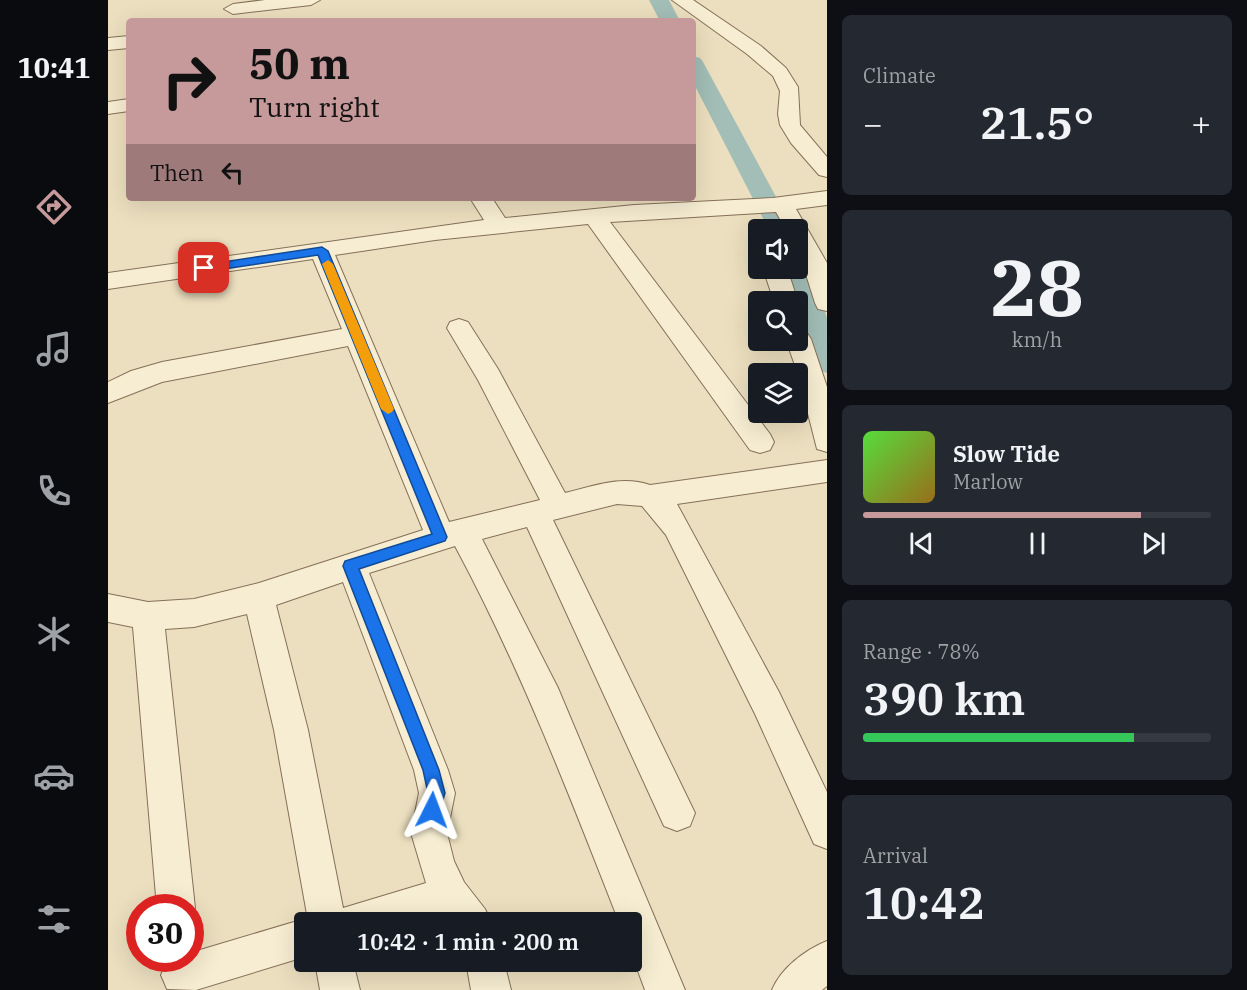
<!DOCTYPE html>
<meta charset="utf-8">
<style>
body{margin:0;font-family:"IBM Plex Serif",serif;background:#242831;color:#f1f3f6;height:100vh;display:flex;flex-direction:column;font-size:22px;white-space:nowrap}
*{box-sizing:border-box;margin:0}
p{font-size:20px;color:#9ea1a6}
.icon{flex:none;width:33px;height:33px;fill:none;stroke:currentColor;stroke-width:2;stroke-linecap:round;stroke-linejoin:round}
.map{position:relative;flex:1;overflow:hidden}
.panel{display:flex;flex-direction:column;gap:15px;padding:15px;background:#0d0f14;width:420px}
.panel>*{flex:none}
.hud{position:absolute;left:18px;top:18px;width:570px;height:183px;border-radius:6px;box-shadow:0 6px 24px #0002;background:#c6999a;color:#111;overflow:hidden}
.fabs{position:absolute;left:640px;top:219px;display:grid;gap:12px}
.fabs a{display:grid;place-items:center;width:60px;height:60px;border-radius:6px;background:#171b24;box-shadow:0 6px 24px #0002;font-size:30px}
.speed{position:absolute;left:18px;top:894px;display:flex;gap:12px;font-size:30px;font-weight:700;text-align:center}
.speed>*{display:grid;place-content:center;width:78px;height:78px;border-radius:50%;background:#171b24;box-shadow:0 6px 24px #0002;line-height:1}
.speed .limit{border:9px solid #d22;background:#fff;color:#111}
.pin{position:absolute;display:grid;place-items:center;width:51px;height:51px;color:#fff;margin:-26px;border-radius:12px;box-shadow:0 3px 9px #0006}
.me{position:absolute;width:66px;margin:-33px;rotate:3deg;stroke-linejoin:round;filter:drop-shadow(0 0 4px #0008)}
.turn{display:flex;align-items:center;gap:21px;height:126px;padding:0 24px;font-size:27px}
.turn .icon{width:78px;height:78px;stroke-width:2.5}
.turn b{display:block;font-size:42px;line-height:51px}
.then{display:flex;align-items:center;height:57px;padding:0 24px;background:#0003;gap:12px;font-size:22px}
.big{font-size:45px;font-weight:600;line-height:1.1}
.panel .tile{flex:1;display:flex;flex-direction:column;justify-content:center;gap:9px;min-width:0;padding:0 21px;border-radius:9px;background:#242831}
.panel .dial{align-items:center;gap:0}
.dial b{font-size:78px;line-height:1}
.song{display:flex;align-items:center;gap:18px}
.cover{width:72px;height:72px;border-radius:9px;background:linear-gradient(135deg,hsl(110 70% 55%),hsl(40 70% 35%))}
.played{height:6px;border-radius:3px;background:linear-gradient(90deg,#c6999a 80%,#363941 80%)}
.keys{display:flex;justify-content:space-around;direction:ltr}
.heat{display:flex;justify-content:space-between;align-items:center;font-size:33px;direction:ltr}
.charge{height:9px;border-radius:4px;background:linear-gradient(90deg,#34c759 78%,#363941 0)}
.trip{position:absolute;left:186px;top:912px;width:348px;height:60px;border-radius:6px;background:#171b24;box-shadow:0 6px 24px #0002;font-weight:600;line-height:60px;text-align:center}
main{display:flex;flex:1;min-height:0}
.tabs{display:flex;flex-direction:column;width:108px;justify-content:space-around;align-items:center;background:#090b0e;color:#9ea1a6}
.tabs .icon{width:42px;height:42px}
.tabs .current{color:#c6999a}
.tabs b{font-size:27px;color:#f1f3f6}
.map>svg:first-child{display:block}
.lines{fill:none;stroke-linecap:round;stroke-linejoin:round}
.canal{fill:#a2beb6;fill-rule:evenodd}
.minor-casing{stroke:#847058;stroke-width:2}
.minor{fill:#f7edd2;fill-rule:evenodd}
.route{fill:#1a73e8;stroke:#114b97;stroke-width:1.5}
.slow{fill:#f59e0b}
</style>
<main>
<nav class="tabs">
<b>10:41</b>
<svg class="icon current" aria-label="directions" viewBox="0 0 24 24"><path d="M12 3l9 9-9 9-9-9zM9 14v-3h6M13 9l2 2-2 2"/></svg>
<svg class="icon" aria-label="music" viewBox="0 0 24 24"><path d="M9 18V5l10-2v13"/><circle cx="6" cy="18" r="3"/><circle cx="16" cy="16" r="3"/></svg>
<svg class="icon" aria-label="phone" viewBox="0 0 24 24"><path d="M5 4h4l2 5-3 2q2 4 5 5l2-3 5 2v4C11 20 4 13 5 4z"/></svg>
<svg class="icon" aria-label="climate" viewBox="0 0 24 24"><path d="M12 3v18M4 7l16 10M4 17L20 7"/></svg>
<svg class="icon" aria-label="car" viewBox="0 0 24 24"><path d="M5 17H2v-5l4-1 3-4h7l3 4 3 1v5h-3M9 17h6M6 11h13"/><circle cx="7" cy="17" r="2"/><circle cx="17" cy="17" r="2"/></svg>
<svg class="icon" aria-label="filters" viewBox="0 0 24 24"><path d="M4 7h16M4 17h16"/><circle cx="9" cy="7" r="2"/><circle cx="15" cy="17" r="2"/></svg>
</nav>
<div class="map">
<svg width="719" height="990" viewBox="0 0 719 990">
<rect width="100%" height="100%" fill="#ecdfbf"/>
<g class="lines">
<g class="canal">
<path d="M541 0H561L572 21H552Z"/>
<path d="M585 56 592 58 595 62 686 230H661L585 82Z"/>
<path d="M690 259 699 262 703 268 719 318V373L709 370 705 363 690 312V302H687L677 268H690Z"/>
</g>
<g class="minor-casing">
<g id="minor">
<path d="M157 0H212L203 5 125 14 116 9 125 4Z"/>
<path d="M564 0H585L653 46 678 68 690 87 692 125 719 157V177L711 175 683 143 672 125 670 114 672 91 665 76 639 54Z"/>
<path d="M21 36V48L0 50V38Z"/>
<path d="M21 99V111L0 114V102Z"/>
<path d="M719 191V205L688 209 719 263V311L710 309 707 303 690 249V230H678L668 212 502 222 662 434 666 442 662 450 652 453 642 450 480 224 327 240 227 255 341 522 432 500 370 380 339 328 342 322 351 319 360 322 390 369 457 493C486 486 514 475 542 485L719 460V482L569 504 671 692 719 792V849L706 844 647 714 558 535 534 506 509 504 445 520 587 813 582 826 569 831 556 826 419 527 374 539 450 688 577 990H537L524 955V922H511C461 794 412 667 347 546L261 573 340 770 347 793 339 833 346 861 356 882 377 909 383 922H341L336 916 312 922H196V957L88 990 59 989 53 975 59 961 82 958V953L196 919 200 920 166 730 139 614 86 627 57 629 87 908 82 918V908H49L25 627 0 622V594L40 602 86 599 151 583 315 530 240 346 54 382 0 403V382L23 371 54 362 234 329 205 259 0 289V273L376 220 362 198H384L397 218 526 205 665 198ZM235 582 306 770 311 793 303 833 318 883 235 908 200 730 168 605Z"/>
<path d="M655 268H679L690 302H666Z"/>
<path d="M690 330 699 333 703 339 719 387V452L709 449 690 374 678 340H690Z"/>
<path d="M719 941V986L714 990H664C673 968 697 950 719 941Z"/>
<path d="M207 962H245L252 990H212Z"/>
<path d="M358 962H396L403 990H363Z"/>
</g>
</g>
<use href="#minor" class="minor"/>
</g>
<path class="route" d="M214 247 220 251 339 537 337 541 251 569 331 770 337 793 330 816 324 818 318 816 315 810 320 793 315 770 235 566 237 561 324 534 210 255 96 272 91 268 96 265Z"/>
<path class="slow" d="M220 260 225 264 286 409 284 412 280 414 273 409 214 264Z"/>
</svg>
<div class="fabs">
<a><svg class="icon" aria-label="sound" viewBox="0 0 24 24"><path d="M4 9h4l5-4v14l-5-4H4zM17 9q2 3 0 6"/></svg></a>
<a><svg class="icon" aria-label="search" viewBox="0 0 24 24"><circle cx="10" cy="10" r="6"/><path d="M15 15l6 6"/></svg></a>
<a><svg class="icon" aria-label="layers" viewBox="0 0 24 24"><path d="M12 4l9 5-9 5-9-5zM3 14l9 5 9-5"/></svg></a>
</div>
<div class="speed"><div class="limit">30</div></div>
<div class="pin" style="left:96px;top:268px;background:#d93025"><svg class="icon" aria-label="arrive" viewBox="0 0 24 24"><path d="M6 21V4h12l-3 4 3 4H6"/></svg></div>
<svg class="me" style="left:324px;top:810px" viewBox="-20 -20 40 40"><path d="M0-17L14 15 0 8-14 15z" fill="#1a73e8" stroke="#fff" stroke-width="4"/></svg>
<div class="trip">10:42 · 1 min · 200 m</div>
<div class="hud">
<div class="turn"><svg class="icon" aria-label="right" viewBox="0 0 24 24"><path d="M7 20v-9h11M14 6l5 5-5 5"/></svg><div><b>50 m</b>Turn right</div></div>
<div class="then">Then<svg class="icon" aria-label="left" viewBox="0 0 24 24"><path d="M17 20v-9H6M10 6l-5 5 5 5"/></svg></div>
</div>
</div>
<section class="panel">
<div class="tile"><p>Climate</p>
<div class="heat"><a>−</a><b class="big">21.5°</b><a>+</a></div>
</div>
<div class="tile dial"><b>28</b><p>km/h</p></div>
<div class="tile">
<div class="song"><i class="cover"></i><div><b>Slow Tide</b><p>Marlow</p></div></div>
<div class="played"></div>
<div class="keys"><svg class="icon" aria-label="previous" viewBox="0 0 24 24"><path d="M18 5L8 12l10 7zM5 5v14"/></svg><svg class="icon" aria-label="pause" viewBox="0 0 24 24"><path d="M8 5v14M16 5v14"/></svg><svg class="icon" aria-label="next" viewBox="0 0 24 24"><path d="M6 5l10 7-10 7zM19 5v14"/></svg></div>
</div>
<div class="tile"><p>Range · 78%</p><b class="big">390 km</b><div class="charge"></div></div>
<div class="tile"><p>Arrival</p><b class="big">10:42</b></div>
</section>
</main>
